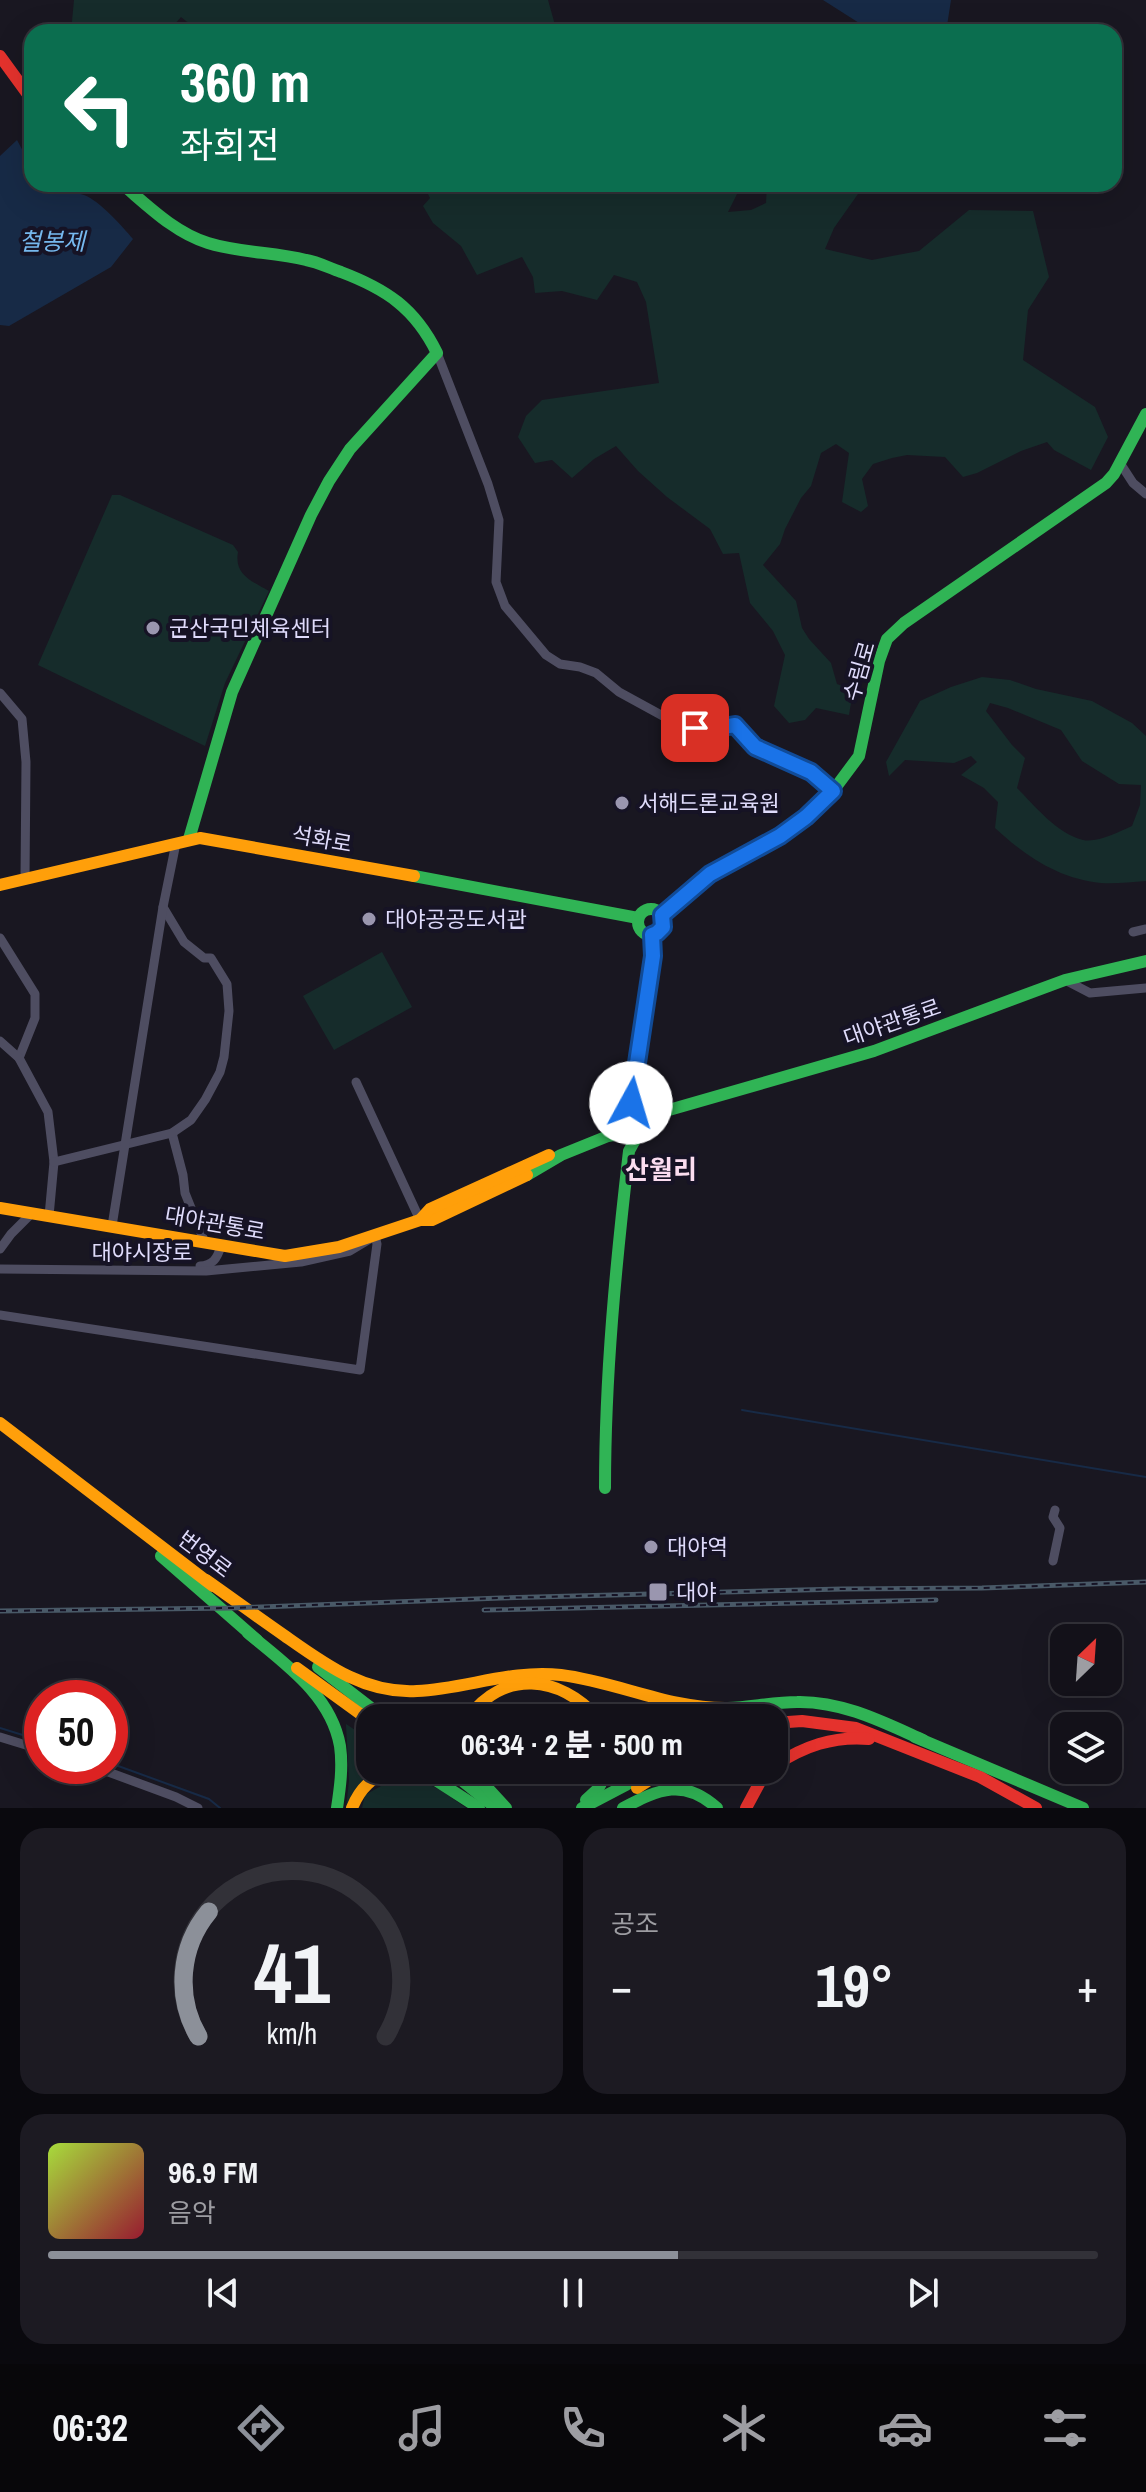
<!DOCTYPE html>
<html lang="ko">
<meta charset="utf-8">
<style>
body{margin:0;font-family:"Archivo Narrow","Noto Sans KR",sans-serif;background:#1c1a22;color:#f1f3f6;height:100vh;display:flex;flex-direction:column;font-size:30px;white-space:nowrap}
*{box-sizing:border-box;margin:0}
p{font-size:26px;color:#9d9da2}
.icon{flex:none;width:44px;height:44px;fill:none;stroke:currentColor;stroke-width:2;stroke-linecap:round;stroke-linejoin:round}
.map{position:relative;height:1808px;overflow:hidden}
.details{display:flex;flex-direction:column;gap:20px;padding:20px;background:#0a090e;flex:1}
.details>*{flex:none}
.top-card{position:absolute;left:24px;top:24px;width:1098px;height:168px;border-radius:24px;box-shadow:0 8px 32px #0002,0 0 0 2px #323138;background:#0b6e4f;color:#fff;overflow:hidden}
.needle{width:52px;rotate:25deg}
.buttons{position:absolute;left:1050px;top:1624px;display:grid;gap:16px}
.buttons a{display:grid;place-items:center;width:72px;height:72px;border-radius:16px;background:#131119;box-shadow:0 8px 32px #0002,0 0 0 2px #323138;font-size:40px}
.speed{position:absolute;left:24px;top:1680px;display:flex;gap:16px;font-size:40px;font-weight:700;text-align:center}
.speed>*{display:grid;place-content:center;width:104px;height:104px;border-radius:50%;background:#131119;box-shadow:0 8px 32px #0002,0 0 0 2px #323138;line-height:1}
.speed .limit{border:12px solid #d22;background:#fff;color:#111}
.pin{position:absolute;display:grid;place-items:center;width:68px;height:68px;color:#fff;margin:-34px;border-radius:16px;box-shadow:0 4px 12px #0006}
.me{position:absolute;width:88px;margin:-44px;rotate:6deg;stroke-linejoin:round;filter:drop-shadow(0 0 6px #0008)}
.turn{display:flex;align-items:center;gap:28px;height:168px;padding:0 24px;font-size:36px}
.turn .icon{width:104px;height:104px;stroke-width:2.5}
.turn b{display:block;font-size:56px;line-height:68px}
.big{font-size:60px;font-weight:800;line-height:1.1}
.details .tile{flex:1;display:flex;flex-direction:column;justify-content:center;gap:12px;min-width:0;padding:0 28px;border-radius:24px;background:#1c1a22}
.details .dial{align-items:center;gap:0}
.dial svg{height:208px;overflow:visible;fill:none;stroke:#323138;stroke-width:7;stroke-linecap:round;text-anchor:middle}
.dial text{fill:#f1f3f6;stroke:none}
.song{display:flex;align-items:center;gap:24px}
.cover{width:96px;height:96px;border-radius:12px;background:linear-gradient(135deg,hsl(80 70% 55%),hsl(350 70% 35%))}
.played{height:8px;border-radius:4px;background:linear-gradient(90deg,#8c9099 60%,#323138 60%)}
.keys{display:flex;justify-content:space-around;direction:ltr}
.heat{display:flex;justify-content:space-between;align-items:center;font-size:44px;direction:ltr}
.details .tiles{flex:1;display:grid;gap:20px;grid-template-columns:1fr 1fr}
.tile:last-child{grid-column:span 2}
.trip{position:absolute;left:356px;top:1704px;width:432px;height:80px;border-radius:24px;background:#131119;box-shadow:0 8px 32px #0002,0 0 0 2px #323138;font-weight:800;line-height:80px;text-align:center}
.tabs{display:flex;height:128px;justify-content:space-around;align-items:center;background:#08070a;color:#9d9da2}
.tabs .icon{width:56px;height:56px}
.tabs .current{color:#8c9099}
.tabs b{font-size:36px;color:#f1f3f6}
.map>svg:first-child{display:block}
.green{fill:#162c2b;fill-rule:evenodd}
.water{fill:#172a46}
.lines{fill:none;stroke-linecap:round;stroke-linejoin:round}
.stream{stroke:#172a46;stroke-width:2}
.street{stroke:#4e4d61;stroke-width:9}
.fast{stroke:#30b455;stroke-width:12}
.slow{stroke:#ff9f0a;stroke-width:12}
.jam{stroke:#e5322d;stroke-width:12}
.rail-casing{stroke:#495967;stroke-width:5}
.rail{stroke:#161325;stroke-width:2;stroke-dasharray:6;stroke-linecap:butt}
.route-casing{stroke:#114b97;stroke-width:20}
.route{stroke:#1a73e8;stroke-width:14}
.poi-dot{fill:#9a96af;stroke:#161325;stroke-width:3}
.labels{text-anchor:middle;stroke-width:8;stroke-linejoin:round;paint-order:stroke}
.poi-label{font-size:22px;fill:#dfdbfb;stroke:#161325;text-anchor:start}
.street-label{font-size:22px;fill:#dfdbfb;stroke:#161325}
.water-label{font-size:24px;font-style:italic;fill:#76b8ee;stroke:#161325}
.quarter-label{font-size:26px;font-weight:bold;fill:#fbddf0;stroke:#161325}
</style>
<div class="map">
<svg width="1146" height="1808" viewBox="0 0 1146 1808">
<rect width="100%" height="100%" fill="#191721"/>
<g class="green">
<path d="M74 0H548L557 32H194L191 25 181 17 168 32H71Z"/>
<path d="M423 184H742L728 212 751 210 766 203 767 184H865L834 228 825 249 872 260 892 256 919 251 969 210 1033 211 1049 277 1028 310 1023 360 1095 407 1108 437 1091 470 1054 450 1047 442 1021 451 977 473 963 477 945 457 907 455 892 458 873 464 862 479 868 506 861 512 842 502 849 453 836 444 821 453 811 486 801 498 785 529 780 544 763 565 796 601 802 628 809 639 831 663 837 684 853 690 849 715 816 708 805 720 789 723 774 706 785 655 773 631 750 603 739 553 723 554 710 529 667 497 638 471 616 446 594 459 572 478 552 460 535 463 518 437 526 416 542 400 659 383 646 302 637 282 614 275 597 300 562 291 535 293 533 277 522 257 477 275 461 246 433 223 423 206 430 198Z"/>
<path d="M112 495H120L233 545 238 552C234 574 251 581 269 591L225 683 205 746 38 665Z"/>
<path d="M982 677 1010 680 1036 689 1092 701 1132 723 1146 736V881C1131 882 1115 884 1101 883 1059 879 1025 856 995 828L998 802 984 788 961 775 977 762 971 756 954 763 905 760 889 776 886 762 920 701 951 687ZM990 703 1008 708 1061 730 1082 761 1119 784 1141 785 1140 805 1132 826C1118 832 1098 843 1083 840 1056 833 1035 806 1017 788L1025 758 1012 745 986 711Z"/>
<path d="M382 952 412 1007 334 1050 303 996Z"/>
<path d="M346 1724 370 1740V1770H373L368 1771 346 1808 349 1781Z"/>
<path d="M418 1779 442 1791 466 1808H362L365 1795 390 1781Z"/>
</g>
<g class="water">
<path d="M823 0H951L946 32H892L867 28Z"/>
<path d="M17 140 32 168V184H47C57 193 72 191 84 195 100 201 122 226 133 239L111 267 9 326 0 325V156Z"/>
</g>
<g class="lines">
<g class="stream">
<path d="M742 1410 1146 1477"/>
<path d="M0 1728 42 1741"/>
<path d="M110 1763 209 1799 220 1808"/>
</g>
<g class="street">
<path d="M437 353 488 484 499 520 496 582 505 606 546 655 560 664 580 667 596 673 619 692 672 721 704 730 725 725H735L755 747 811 772 833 791"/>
<path d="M1120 463 1133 483 1146 494"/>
<path d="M0 693 22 719 26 762 25 878"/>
<path d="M1133 932 1146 929"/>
<path d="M0 938 35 994V1018L19 1058"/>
<path d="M1065 980 1090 993 1146 988"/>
<path d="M0 1041 19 1058 48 1112 54 1162 49 1216"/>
<path d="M356 1082 420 1220"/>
<path d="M172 1133 183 1175 185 1193 205 1243"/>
<path d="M54 1162 172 1133 191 1120 205 1100 220 1072 224 1057 229 1011 227 984 211 958H204L184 942 163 907"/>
<path d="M112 1226 163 907 176 843"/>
<path d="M0 1249 11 1234 32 1213"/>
<path d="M200 1266C213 1265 217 1259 221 1246"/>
<path d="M0 1269 206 1271 301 1262 350 1251 375 1236 377 1244 360 1370 0 1315"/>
<path d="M1053 1561 1060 1528 1053 1517 1055 1510"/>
<path d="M0 1737 42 1750"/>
<path d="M92 1766 176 1797 198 1808"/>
</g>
<g class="fast">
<path d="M122 184C148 206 175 233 208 243 240 253 274 252 306 260 318 262 329 268 341 272 386 289 415 308 437 353L350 449 329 481 311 515 232 692 189 839"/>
<path d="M414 876 638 918"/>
<circle cx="651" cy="922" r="13"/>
<path d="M662 915 710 874 780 836 806 817 833 791 859 756 879 661 887 639 904 623 1106 483 1114 474 1146 414"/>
<path d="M648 1116 874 1051 1065 980 1146 961"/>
<path d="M527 1175 561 1155 608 1136 639 1130 647 1123C647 1109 645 1105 631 1103L621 1111 620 1120 625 1128 635 1131"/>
<path d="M605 1488C605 1375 616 1263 629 1151L641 1129"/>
<path d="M161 1556 257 1640"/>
<path d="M248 1633C285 1664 331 1695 340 1746 343 1767 340 1788 337 1808"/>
<path d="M318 1667 384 1718"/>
<path d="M728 1708C751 1707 774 1702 797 1702 842 1701 883 1722 923 1740"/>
<path d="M915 1737 1083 1808"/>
<path d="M410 1770 437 1781 479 1808"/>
<path d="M449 1770 496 1808"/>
<path d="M471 1770 506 1808"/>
<path d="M586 1800 598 1789 608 1770"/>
<path d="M582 1808 626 1785 646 1770"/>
<path d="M623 1808C659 1789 684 1778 717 1808"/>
</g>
<g class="slow">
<path d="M0 885 200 838 414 876"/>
<path d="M631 1103 650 976 652 935"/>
<path d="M0 1208 285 1256 339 1247 420 1220H432L527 1175"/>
<path d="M420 1220 430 1209 549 1155"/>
<path d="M0 1423 213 1586"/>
<path d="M206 1580C233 1599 259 1618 285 1636 326 1665 365 1694 417 1691 465 1689 512 1669 561 1675 618 1682 669 1709 728 1708"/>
<path d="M297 1668 370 1721"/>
<path d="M468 1718C504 1669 559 1675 598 1718"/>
<path d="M637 1788 665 1770"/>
<path d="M352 1808C360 1788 372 1777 392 1770"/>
</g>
<g class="jam">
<path d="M0 56 32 100"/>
<path d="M774 1723 802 1721 856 1728 980 1777 1036 1808"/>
<path d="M774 1766C804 1746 833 1736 869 1739"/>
<path d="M746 1808 760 1782 770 1770"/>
</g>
<g class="rail-casing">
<g id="rail">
<path d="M484 1610 936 1600"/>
<path d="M0 1611 231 1608 501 1598 842 1589 982 1588 1146 1582"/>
</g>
</g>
<use href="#rail" class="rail"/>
</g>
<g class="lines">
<g class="route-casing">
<path id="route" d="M631 1103 653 956 652 935 657 933 663 927 662 915 710 874 780 836 806 817 833 791 811 772 755 747 735 725 704 730 695 728"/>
</g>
<use href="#route" class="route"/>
</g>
<g class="poi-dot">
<circle cx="153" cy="628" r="8"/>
<circle cx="622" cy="803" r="8"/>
<circle cx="369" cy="919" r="8"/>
<circle cx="651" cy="1547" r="8"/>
<rect x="648" y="1582" width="20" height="20" rx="4"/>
</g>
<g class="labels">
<g class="poi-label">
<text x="169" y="636">군산국민체육센터</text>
<text x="638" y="811">서해드론교육원</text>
<text x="385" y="927">대야공공도서관</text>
<text x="667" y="1555">대야역</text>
<text x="676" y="1600">대야</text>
</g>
<g class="street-label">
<text transform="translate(859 671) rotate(-74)" y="8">수림로</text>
<text transform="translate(322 839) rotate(10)" y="8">석화로</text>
<text transform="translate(892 1022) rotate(-19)" y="8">대야관통로</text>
<text transform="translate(215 1223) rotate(10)" y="8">대야관통로</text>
<text x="142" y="1260">대야시장로</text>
<text transform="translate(205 1554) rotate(37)" y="8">번영로</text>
</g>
<g class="water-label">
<text x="52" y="250">철봉제</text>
</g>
<g class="quarter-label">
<text x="661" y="1179">산월리</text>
</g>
</g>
</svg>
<div class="buttons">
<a><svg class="needle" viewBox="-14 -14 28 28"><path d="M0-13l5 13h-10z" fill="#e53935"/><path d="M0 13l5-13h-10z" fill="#9d9da2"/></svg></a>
<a><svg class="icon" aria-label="layers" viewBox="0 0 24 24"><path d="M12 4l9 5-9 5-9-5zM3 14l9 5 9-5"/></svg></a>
</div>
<div class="speed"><div class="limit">50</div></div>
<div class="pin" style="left:695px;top:728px;background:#d93025"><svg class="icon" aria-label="arrive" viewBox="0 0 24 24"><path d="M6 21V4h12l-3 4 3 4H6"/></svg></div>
<svg class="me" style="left:631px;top:1103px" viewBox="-20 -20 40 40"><circle r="19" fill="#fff"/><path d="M0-13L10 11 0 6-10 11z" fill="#1a73e8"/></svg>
<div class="trip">06:34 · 2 분 · 500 m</div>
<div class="top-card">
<div class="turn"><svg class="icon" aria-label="left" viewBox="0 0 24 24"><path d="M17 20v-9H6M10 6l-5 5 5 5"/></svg><div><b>360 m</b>좌회전</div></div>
</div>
</div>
<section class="details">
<div class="tiles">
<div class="tile dial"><svg viewBox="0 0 100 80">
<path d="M14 69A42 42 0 1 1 86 69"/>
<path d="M14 69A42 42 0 0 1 18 21" stroke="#8c9099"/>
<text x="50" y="56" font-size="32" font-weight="700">41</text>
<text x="50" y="72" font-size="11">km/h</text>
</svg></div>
<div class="tile"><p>공조</p>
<div class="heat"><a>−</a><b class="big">19°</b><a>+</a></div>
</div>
<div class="tile">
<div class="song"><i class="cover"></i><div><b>96.9 FM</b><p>음악</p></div></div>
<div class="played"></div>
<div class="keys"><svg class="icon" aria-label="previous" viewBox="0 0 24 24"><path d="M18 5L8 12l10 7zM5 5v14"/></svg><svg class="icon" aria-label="pause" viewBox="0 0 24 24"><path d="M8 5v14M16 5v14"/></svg><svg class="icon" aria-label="next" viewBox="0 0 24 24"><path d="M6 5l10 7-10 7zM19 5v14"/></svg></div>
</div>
</div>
</section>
<nav class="tabs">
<b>06:32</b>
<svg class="icon current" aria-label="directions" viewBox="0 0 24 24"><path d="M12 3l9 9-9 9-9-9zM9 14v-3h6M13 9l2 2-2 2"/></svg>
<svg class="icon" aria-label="music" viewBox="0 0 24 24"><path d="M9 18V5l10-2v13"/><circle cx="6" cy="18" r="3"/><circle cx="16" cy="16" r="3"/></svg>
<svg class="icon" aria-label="phone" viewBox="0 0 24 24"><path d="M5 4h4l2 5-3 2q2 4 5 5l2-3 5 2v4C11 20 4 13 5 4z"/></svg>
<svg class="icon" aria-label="climate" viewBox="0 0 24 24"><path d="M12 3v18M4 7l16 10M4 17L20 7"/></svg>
<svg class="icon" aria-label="car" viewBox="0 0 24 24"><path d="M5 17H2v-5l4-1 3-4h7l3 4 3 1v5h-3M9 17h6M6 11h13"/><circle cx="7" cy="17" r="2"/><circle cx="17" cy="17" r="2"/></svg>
<svg class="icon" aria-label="filters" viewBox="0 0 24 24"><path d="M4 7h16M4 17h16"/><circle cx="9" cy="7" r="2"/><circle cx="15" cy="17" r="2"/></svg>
</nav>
